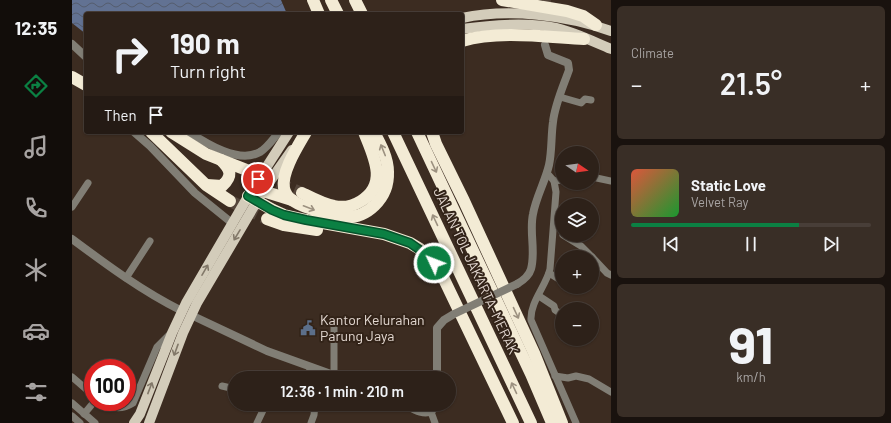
<!DOCTYPE html>
<meta charset="utf-8">
<style>
body{margin:0;font-family:Barlow,sans-serif;background:#392e26;color:#f1f3f6;height:100vh;display:flex;flex-direction:column;font-size:15px;white-space:nowrap}
*{box-sizing:border-box;margin:0}
p{font-size:13px;color:#a7a3a2}
.icon{flex:none;width:22px;height:22px;fill:none;stroke:currentColor;stroke-width:2;stroke-linecap:round;stroke-linejoin:round}
.map{position:relative;flex:1;overflow:hidden}
.details{display:flex;flex-direction:column;gap:6px;padding:6px;background:#19120e;width:280px}
.details>*{flex:none}
.guide{position:absolute;left:12px;top:12px;width:380px;height:122px;border-radius:4px;box-shadow:0 1px 3px #0004,0 0 0 1px #483e38;background:#2d2119;color:#f1f3f6;overflow:hidden}
.needle{width:26px;rotate:103deg}
.buttons{position:absolute;left:483px;top:146px;display:grid;gap:8px}
.buttons a{display:grid;place-items:center;width:44px;height:44px;border-radius:50%;background:#2d2119;box-shadow:0 1px 3px #0004,0 0 0 1px #483e38;font-size:20px}
.speed{position:absolute;left:12px;top:359px;display:flex;gap:8px;font-size:20px;font-weight:700;text-align:center}
.speed>*{display:grid;place-content:center;width:52px;height:52px;border-radius:50%;background:#2d2119;box-shadow:0 1px 3px #0004,0 0 0 1px #483e38;line-height:1}
.speed .limit{border:6px solid #d22;background:#fff;color:#111}
.pin{position:absolute;display:grid;place-items:center;width:34px;height:34px;color:#fff;margin:-17px;border:2px solid #fff;border-radius:50%;box-shadow:0 1px 4px #0007}
.me{position:absolute;width:44px;margin:-22px;rotate:313deg;stroke-linejoin:round;filter:drop-shadow(0 0 3px #0008)}
.turn{display:flex;align-items:center;gap:14px;height:84px;padding:0 20px;font-size:18px}
.turn .icon{width:52px;height:52px;stroke-width:2.5}
.turn b{display:block;font-size:28px;line-height:34px}
.then{display:flex;align-items:center;height:38px;padding:0 20px;background:#0003;gap:8px;font-size:15px}
.big{font-size:30px;font-weight:600;line-height:1.1}
.details .tile{flex:1;display:flex;flex-direction:column;justify-content:center;gap:6px;min-width:0;padding:0 14px;border-radius:6px;background:#392e26}
.details .dial{align-items:center;gap:0}
.dial b{font-size:52px;line-height:1}
.song{display:flex;align-items:center;gap:12px}
.cover{width:48px;height:48px;border-radius:6px;background:linear-gradient(135deg,hsl(10 70% 55%),hsl(130 70% 35%))}
.played{height:4px;border-radius:2px;background:linear-gradient(90deg,#0b8043 70%,#483e38 70%)}
.keys{display:flex;justify-content:space-around;direction:ltr}
.heat{display:flex;justify-content:space-between;align-items:center;font-size:22px;direction:ltr}
.trip{position:absolute;left:156px;top:371px;width:228px;height:40px;border-radius:20px;background:#2d2119;box-shadow:0 1px 3px #0004,0 0 0 1px #483e38;font-weight:600;line-height:40px;text-align:center}
main{display:flex;flex:1;min-height:0}
.tabs{display:flex;flex-direction:column;width:72px;justify-content:space-around;align-items:center;background:#120d0a;color:#a7a3a2}
.tabs .icon{width:28px;height:28px}
.tabs .on{color:#0b8043}
.tabs b{font-size:18px;color:#f1f3f6}
.map>svg:first-child{display:block}
.water{fill:url(#water-waves)}
.lines{fill:none;stroke-linecap:round;stroke-linejoin:round}
.tertiary-tunnel{stroke:#55463b;stroke-width:8;stroke-dasharray:8 4;stroke-linecap:butt}
.motorway-tunnel{stroke:#55463b;stroke-width:12;stroke-dasharray:12 6;stroke-linecap:butt}
.minor{stroke:#817e75;stroke-width:7}
.tertiary{stroke:#817e75;stroke-width:8}
.primary{stroke:#d3ccba;stroke-width:10}
.motorway{stroke:#f3ebd5;stroke-width:12}
.tertiary-bridge{stroke:#817e75;stroke-width:8}
.oneway{stroke:#9c9180}
.oneway2{stroke:#827869}
.route-casing{stroke:#07532c;stroke-width:10}
.route{stroke:#0b8043;stroke-width:7}
.labels{text-anchor:middle;stroke-width:4;stroke-linejoin:round;paint-order:stroke}
.street-label{font-size:14px;fill:#e3d8d1;stroke:#322318}
.poi-label{font-size:14px;fill:#e3d8d1;stroke:#322318;text-anchor:start}
</style>
<main>
<nav class="tabs">
<b>12:35</b>
<svg class="icon on" aria-label="directions" viewBox="0 0 24 24"><path d="M12 3l9 9-9 9-9-9zM9 14v-3h6M13 9l2 2-2 2"/></svg>
<svg class="icon" aria-label="music" viewBox="0 0 24 24"><path d="M9 18V5l10-2v13"/><circle cx="6" cy="18" r="3"/><circle cx="16" cy="16" r="3"/></svg>
<svg class="icon" aria-label="phone" viewBox="0 0 24 24"><path d="M5 4h4l2 5-3 2q2 4 5 5l2-3 5 2v4C11 20 4 13 5 4z"/></svg>
<svg class="icon" aria-label="climate" viewBox="0 0 24 24"><path d="M12 3v18M4 7l16 10M4 17L20 7"/></svg>
<svg class="icon" aria-label="car" viewBox="0 0 24 24"><path d="M5 17H2v-5l4-1 3-4h7l3 4 3 1v5h-3M9 17h6M6 11h13"/><circle cx="7" cy="17" r="2"/><circle cx="17" cy="17" r="2"/></svg>
<svg class="icon" aria-label="filters" viewBox="0 0 24 24"><path d="M4 7h16M4 17h16"/><circle cx="9" cy="7" r="2"/><circle cx="15" cy="17" r="2"/></svg>
</nav>
<div class="map">
<svg width="539" height="423" viewBox="0 0 539 423">
<defs>
<pattern id="water-waves" width="16" height="10" patternUnits="userSpaceOnUse"><rect width="16" height="10" fill="#627293"/><path d="M0 5q4-4 8 0t8 0" fill="none" stroke="#545c6d"/></pattern>
</defs>
<rect width="100%" height="100%" fill="#3c2c21"/>
<path class="water" d="M0 0H209L215 14H14V34L0 23Z"/>
<g class="lines">
<path class="tertiary-tunnel" d="M473 32 475 0"/>
<g class="motorway-tunnel">
<path d="M189 176 230 193"/>
<path d="M158 201 195 219"/>
</g>
<g class="minor">
<path d="M488 97 509 103 513 99 519 100"/>
<path d="M475 173 482 181 484 192 478 269C474 286 458 302 459 320L504 423"/>
<path d="M520 177 539 181"/>
<path d="M482 181 490 180"/>
<path d="M0 207 16 183"/>
<path d="M491 235 509 246 520 257"/>
<path d="M520 257 535 273 539 275"/>
<path d="M477 273 490 281"/>
<path d="M54 278 78 241"/>
<path d="M467 296 482 306 483 310 490 315"/>
<path d="M262 375V324"/>
<path d="M483 376 496 378 504 376 517 379 539 392"/>
<path d="M0 377 21 395"/>
<path d="M235 378 239 367"/>
<path d="M246 378 247 370"/>
<path d="M150 386 163 389"/>
<path d="M30 402C40 409 50 410 61 403L85 347 97 335"/>
<path d="M0 403 23 423"/>
<path d="M359 412 363 423"/>
<path d="M12 414 22 402"/>
<path d="M0 416 8 423"/>
<path d="M185 423 194 404"/>
<path d="M239 423 242 415 243 404"/>
</g>
<g class="tertiary">
<path d="M0 44 14 57"/>
<path d="M62 132 78 146 123 193 160 223"/>
<path d="M117 132C135 144 167 164 188 152 196 147 201 139 207 132"/>
<path d="M0 239C35 265 70 291 110 311"/>
<path d="M445 284C452 280 457 276 459 269 464 251 457 232 461 214 464 197 473 182 477 165 480 151 479 136 481 122 483 104 491 87 497 70L496 63 476 55 473 45"/>
<path d="M119 315 195 351 270 378"/>
<path d="M365 378V328L372 320 382 314"/>
<path d="M332 404C340 408 351 416 360 411L363 404"/>
</g>
<g class="primary">
<path d="M390 18C436 8 495 15 539 31"/>
<path d="M390 29C419 25 456 22 484 28 502 32 522 42 539 49"/>
<path d="M62 423 68 414 100 333 114 303 181 188 217 132"/>
<path d="M77 423 111 333 125 303 191 191 220 150"/>
</g>
<g class="motorway">
<path d="M241 0 247 14"/>
<path d="M259 0 266 14"/>
<path d="M283 0 290 14"/>
<path d="M430 0 495 11 511 16 524 25"/>
<path d="M390 41C425 30 475 37 512 39"/>
<path d="M0 77 14 85"/>
<path d="M79 132 134 185 158 201"/>
<path d="M99 132 134 154 182 173"/>
<path d="M234 132C226 146 209 172 212 188 214 200 227 205 237 208 247 212 258 216 269 217 295 220 317 198 316 172 316 158 309 145 302 132"/>
<path d="M321 132 459 423"/>
<path d="M345 132 459 374 480 423"/>
<path d="M360 132 364 144 392 201 462 353 490 423"/>
<path d="M135 185 150 186C161 176 159 170 149 160"/>
<path d="M181 188 220 200"/>
<path d="M230 193C240 198 251 204 262 206 271 208 281 206 289 201 317 184 301 155 292 132"/>
<path d="M176 196 201 210 212 215 234 220 312 234 338 243 348 249 362 263 369 273 441 423"/>
<path d="M195 219 212 225 245 230"/>
</g>
<path class="tertiary-bridge" d="M382 314 445 284"/>
</g>
<defs><path id="oneway-shaft" d="M-6 0H5M1.5-3L5.5 0L1.5 3" fill="none" stroke-width="1.6" stroke-linecap="round" stroke-linejoin="round"/></defs>
<g class="oneway">
<use href="#oneway-shaft" transform="translate(311 150) rotate(-112)"/>
<use href="#oneway-shaft" transform="translate(362 167) rotate(65)"/>
<use href="#oneway-shaft" transform="translate(237 208) rotate(21)"/>
<use href="#oneway-shaft" transform="translate(363 220) rotate(-115)"/>
<use href="#oneway-shaft" transform="translate(444 313) rotate(65)"/>
<use href="#oneway-shaft" transform="translate(442 388) rotate(-115)"/>
</g>
<g class="oneway2">
<use href="#oneway-shaft" transform="translate(165 235) rotate(121)"/>
<use href="#oneway-shaft" transform="translate(133 270) rotate(-60)"/>
<use href="#oneway-shaft" transform="translate(104 350) rotate(110)"/>
<use href="#oneway-shaft" transform="translate(78 388) rotate(-69)"/>
</g>
<g class="lines">
<g class="route-casing">
<path id="route" d="M186 179 176 196 200 210 212 215 234 220 312 234 338 243 348 250 362 263"/>
</g>
<use href="#route" class="route"/>
</g>
<defs>
<g id="civic-bare" transform="scale(1.2)"><path d="M-.6-6.5H3V-4.5H.6V-3L4-1V1h2V6H-6V1h2V-1L-.6-3ZM-1.2 2.5V6h2.4V2.5Z" fill="#5c6f8a" stroke="#322318" stroke-width="2.5" paint-order="stroke"/></g>
</defs>
<g fill-rule="evenodd">
<use href="#civic-bare" x="236" y="328"/>
</g>
<g class="labels">
<g class="street-label">
<text transform="translate(404 271) rotate(65)" y="5">JALAN TOL JAKARTA–MERAK</text>
</g>
<g class="poi-label">
<text x="248" y="325">Kantor Kelurahan<tspan x="248" dy="16">Parung Jaya</tspan></text>
</g>
</g>
</svg>
<div class="buttons">
<a><svg class="needle" viewBox="-14 -14 28 28"><path d="M0-13l5 13h-10z" fill="#e53935"/><path d="M0 13l5-13h-10z" fill="#a7a3a2"/></svg></a>
<a><svg class="icon" aria-label="layers" viewBox="0 0 24 24"><path d="M12 4l9 5-9 5-9-5zM3 14l9 5 9-5"/></svg></a>
<a>+</a>
<a>−</a>
</div>
<div class="speed"><div class="limit">100</div></div>
<div class="pin" style="left:186px;top:179px;background:#d93025"><svg class="icon" aria-label="arrive" viewBox="0 0 24 24"><path d="M6 21V4h12l-3 4 3 4H6"/></svg></div>
<svg class="me" style="left:362px;top:263px" viewBox="-20 -20 40 40"><circle r="17" fill="#0b8043" stroke="#fff" stroke-width="3"/><path d="M0-11L8 9 0 5-8 9z" fill="#fff"/></svg>
<div class="trip">12:36 · 1 min · 210 m</div>
<div class="guide">
<div class="turn"><svg class="icon" aria-label="right" viewBox="0 0 24 24"><path d="M7 20v-9h11M14 6l5 5-5 5"/></svg><div><b>190 m</b>Turn right</div></div>
<div class="then">Then<svg class="icon" aria-label="arrive" viewBox="0 0 24 24"><path d="M6 21V4h12l-3 4 3 4H6"/></svg></div>
</div>
</div>
<section class="details">
<div class="tile"><p>Climate</p>
<div class="heat"><a>−</a><b class="big">21.5°</b><a>+</a></div>
</div>
<div class="tile">
<div class="song"><i class="cover"></i><div><b>Static Love</b><p>Velvet Ray</p></div></div>
<div class="played"></div>
<div class="keys"><svg class="icon" aria-label="previous" viewBox="0 0 24 24"><path d="M18 5L8 12l10 7zM5 5v14"/></svg><svg class="icon" aria-label="pause" viewBox="0 0 24 24"><path d="M8 5v14M16 5v14"/></svg><svg class="icon" aria-label="next" viewBox="0 0 24 24"><path d="M6 5l10 7-10 7zM19 5v14"/></svg></div>
</div>
<div class="tile dial"><b>91</b><p>km/h</p></div>
</section>
</main>
